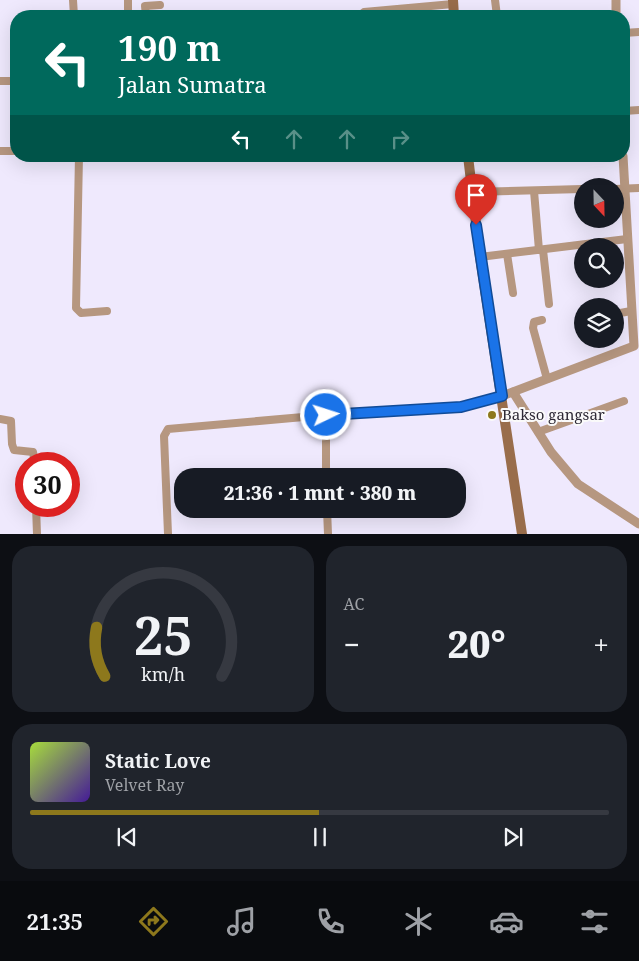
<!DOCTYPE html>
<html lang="id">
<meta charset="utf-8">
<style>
body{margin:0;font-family:"Noto Serif",serif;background:#20242c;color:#f1f3f6;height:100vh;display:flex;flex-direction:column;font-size:19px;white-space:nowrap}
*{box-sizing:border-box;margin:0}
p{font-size:16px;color:#9ea1a6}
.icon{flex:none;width:28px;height:28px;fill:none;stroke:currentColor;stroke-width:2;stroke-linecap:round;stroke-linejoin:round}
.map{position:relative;height:534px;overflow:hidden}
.panel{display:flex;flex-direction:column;gap:12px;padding:12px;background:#0d0f14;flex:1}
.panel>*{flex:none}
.banner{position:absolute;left:10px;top:10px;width:620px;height:152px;border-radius:20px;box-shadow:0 5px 20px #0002;background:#00695c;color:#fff;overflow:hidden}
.needle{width:32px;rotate:158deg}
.controls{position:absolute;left:574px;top:178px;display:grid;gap:10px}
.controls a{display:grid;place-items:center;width:50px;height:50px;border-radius:50%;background:#171b24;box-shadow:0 5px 20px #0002;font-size:25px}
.speed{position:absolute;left:15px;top:452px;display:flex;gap:10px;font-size:25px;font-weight:700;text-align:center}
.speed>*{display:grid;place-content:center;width:65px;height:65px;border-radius:50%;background:#171b24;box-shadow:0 5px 20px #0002;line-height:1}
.speed .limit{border:8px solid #d22;background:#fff;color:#111}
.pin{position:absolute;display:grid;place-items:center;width:42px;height:42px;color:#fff;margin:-51px -21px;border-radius:50% 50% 50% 0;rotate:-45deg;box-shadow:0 0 5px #0007}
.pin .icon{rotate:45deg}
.me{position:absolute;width:55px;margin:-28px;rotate:86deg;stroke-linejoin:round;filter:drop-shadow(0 0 4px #0008)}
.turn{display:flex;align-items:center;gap:18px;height:105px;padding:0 25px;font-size:22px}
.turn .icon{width:65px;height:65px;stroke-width:2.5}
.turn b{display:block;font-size:35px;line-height:42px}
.lanes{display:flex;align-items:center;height:48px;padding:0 25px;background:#0003;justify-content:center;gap:25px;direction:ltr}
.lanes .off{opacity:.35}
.big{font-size:38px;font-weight:800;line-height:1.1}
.panel .tile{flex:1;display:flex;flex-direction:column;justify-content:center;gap:8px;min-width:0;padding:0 18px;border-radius:20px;background:#20242c}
.panel .dial{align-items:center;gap:0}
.dial svg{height:130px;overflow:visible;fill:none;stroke:#363941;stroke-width:7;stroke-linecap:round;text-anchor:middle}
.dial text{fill:#f1f3f6;stroke:none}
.song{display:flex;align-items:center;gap:15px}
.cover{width:60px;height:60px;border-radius:8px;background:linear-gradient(135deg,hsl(80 70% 55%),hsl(260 70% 35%))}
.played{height:5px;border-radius:2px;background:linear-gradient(90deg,#8d781c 50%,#363941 50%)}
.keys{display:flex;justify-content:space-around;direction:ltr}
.heat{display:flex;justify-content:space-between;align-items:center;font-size:28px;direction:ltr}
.panel .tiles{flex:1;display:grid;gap:12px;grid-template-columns:1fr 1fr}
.tile:last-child{grid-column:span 2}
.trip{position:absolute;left:174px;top:468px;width:292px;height:50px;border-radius:20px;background:#171b24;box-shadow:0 5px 20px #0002;font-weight:800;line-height:50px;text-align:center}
.tab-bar{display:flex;height:80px;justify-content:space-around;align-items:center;background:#090b0e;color:#9ea1a6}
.tab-bar .icon{width:35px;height:35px}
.tab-bar .on{color:#8d781c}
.tab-bar b{font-size:22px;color:#f1f3f6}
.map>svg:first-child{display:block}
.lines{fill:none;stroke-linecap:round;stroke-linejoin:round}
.minor{stroke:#b69780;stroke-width:8}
.tertiary{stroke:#b69780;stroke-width:9}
.secondary{stroke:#996d4b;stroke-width:10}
.route-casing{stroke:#114b97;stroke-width:12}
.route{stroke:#1a73e8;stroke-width:9}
.poi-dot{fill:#8d781c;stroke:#fafafa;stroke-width:2}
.labels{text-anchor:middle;stroke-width:4;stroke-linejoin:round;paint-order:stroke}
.poi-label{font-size:15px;fill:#2d2935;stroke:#fafafa;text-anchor:start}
</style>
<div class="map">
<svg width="639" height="534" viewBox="0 0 639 534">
<rect width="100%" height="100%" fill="#efe9fd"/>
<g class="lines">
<g class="minor">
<path d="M73 0 74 16"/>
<path d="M128 0V16"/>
<path d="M495 0 497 16"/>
<path d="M146 16 145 6 160 5"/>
<path d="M359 16 364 12 453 4"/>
<path d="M624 33 639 32"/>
<path d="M0 81H16"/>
<path d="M624 111 639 110"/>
<path d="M0 151H16"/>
<path d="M79 156 76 308 81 313 107 311"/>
<path d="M615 189 639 188"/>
<path d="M534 191 539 250"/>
<path d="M472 192 582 189"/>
<path d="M543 250 549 304"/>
<path d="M507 254 513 293"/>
<path d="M480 257 627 239"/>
<path d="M615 314 631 311"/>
<path d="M542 320 534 322 533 328 547 379"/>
<path d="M0 419 11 421 12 444 14 450 33 452 35 464"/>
<path d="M538 432 624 401"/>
<path d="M326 476V415"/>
<path d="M36 506 37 534"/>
<path d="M327 509 328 534"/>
<path d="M168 534 164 436 168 429 326 415 461 407 502 396"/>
</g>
<g class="tertiary">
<path d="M616 0V16"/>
<path d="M513 392 551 452 578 484 639 524"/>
<path d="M502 396 634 346 623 156"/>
</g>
<g class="secondary">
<path d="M453 0 454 16"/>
<path d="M468 156 480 257 522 534"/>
</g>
</g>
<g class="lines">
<g class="route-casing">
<path id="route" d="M326 415 461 407 502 396 476 225"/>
</g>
<use href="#route" class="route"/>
</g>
<circle class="poi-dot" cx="492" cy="415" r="5"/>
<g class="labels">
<g class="poi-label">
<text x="502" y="420">Bakso gangsar</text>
</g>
</g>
</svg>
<div class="controls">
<a><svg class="needle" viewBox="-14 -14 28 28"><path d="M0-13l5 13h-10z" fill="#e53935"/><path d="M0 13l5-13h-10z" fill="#9ea1a6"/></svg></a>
<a><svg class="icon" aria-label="search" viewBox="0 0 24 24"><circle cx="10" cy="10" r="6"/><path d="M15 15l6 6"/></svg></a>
<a><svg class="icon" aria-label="layers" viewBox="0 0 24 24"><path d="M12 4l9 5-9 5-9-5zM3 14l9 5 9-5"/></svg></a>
</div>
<div class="speed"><div class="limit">30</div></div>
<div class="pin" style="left:476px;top:225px;background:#d93025"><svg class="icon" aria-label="arrive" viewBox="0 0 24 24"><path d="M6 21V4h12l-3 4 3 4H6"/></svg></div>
<svg class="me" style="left:326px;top:415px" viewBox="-20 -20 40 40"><circle r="17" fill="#1a73e8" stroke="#fff" stroke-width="3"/><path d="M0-11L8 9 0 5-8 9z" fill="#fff"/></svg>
<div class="trip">21:36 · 1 mnt · 380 m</div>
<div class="banner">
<div class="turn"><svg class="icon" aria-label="left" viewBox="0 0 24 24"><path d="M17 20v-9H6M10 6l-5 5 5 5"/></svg><div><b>190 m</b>Jalan Sumatra</div></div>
<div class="lanes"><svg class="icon" aria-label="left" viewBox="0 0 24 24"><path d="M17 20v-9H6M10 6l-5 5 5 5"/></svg><svg class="icon off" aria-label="ahead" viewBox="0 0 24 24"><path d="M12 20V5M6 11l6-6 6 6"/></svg><svg class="icon off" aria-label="ahead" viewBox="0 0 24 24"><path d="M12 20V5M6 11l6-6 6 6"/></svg><svg class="icon off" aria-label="right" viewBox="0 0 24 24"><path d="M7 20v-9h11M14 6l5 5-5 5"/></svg></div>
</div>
</div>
<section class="panel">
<div class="tiles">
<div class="tile dial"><svg viewBox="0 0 100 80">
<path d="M14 69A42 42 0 1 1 86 69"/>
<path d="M14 69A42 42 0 0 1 9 39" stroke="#8d781c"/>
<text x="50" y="56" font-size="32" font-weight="700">25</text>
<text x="50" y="72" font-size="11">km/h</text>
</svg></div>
<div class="tile"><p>AC</p>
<div class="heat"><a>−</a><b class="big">20°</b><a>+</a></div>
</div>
<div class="tile">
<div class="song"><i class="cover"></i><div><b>Static Love</b><p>Velvet Ray</p></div></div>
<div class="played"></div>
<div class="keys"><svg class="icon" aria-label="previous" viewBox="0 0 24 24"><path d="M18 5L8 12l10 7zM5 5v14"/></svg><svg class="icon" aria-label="pause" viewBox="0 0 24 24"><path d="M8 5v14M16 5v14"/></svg><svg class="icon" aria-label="next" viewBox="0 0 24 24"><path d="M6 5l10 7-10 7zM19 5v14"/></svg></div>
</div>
</div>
</section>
<nav class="tab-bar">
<b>21:35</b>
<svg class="icon on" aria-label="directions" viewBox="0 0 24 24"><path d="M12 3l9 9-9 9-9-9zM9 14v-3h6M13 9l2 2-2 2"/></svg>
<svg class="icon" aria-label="music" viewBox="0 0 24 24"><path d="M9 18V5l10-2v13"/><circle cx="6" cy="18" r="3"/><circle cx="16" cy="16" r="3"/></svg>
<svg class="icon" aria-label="phone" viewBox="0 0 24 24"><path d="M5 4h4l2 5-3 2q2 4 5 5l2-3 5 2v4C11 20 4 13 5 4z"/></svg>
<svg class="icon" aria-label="climate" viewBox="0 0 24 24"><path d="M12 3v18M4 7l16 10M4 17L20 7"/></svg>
<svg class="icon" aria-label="car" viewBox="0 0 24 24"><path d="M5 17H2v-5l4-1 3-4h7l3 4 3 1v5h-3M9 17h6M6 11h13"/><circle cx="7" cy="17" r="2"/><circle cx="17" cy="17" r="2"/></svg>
<svg class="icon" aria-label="filters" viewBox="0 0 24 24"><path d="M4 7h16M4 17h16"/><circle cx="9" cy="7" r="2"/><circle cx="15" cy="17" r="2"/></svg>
</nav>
